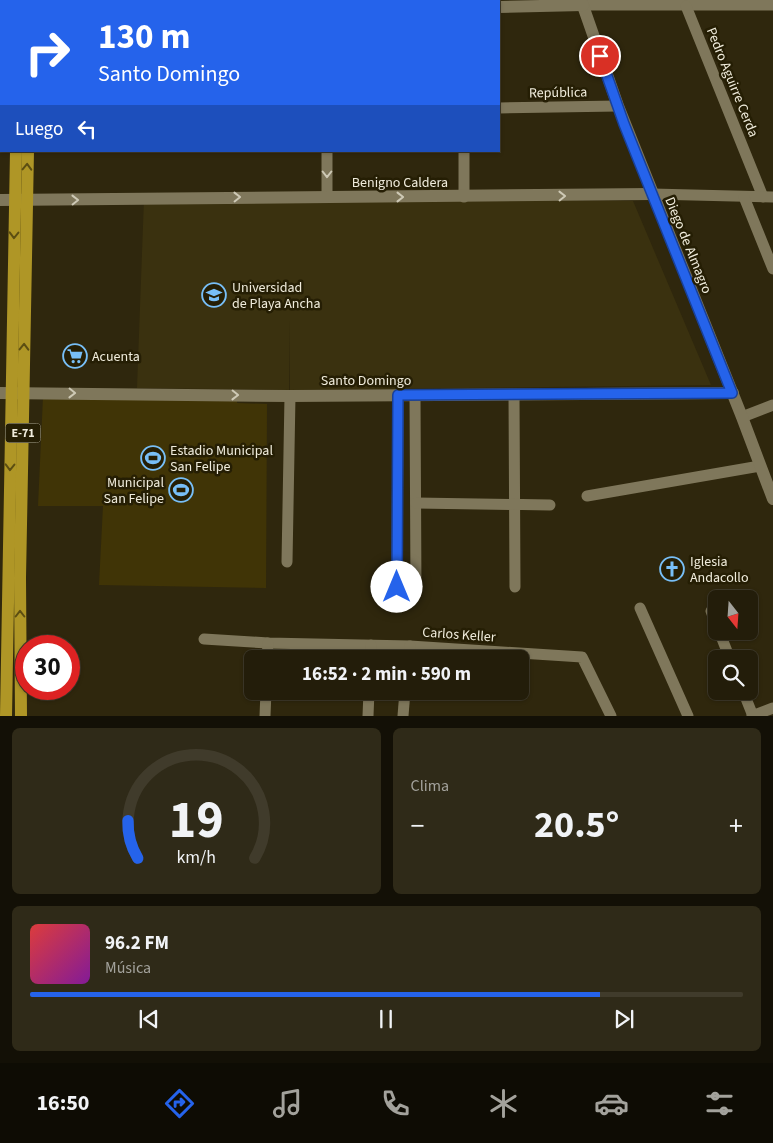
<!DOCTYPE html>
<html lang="es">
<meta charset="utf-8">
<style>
body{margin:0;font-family:"Source Sans 3",sans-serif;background:#2f2a18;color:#f1f3f6;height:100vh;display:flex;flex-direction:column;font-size:19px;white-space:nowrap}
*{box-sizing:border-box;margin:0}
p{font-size:16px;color:#a3a29c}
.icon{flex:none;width:28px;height:28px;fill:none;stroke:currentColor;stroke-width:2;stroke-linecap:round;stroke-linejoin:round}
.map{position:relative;height:716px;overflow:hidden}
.sheet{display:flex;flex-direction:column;gap:12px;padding:12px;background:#131006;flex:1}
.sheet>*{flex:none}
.banner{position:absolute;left:0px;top:0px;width:500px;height:152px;box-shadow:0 1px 4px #0004,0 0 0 1px #403b2b;background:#2563eb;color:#fff;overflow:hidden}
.needle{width:32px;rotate:163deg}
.tools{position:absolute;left:708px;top:590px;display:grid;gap:10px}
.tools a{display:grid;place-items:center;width:50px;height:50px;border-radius:8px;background:#231d0a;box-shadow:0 1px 4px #0004,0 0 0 1px #403b2b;font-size:25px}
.speed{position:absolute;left:15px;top:635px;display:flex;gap:10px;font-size:25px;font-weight:700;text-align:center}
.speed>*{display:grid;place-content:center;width:65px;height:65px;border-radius:50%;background:#231d0a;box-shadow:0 1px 4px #0004,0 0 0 1px #403b2b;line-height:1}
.speed .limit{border:8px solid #d22;background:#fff;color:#111}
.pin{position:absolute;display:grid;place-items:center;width:42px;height:42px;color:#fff;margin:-21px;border:2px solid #fff;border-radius:50%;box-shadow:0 1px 5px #0007}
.me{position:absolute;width:55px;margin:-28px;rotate:0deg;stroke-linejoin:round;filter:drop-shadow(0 0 4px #0008)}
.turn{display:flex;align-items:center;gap:18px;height:105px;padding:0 15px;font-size:22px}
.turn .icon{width:65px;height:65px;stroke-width:2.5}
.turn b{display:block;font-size:35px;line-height:42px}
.then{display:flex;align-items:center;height:48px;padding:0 15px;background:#0003;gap:10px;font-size:19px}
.big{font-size:38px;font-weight:700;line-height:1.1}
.sheet .widget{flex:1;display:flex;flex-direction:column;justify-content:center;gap:8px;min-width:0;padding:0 18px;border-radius:8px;background:#2f2a18}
.sheet .dial{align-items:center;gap:0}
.dial svg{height:130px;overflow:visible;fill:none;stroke:#403b2b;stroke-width:7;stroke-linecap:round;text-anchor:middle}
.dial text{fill:#f1f3f6;stroke:none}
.song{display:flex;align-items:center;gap:15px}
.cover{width:60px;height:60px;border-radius:8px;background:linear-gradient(135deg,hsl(0 70% 55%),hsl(290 70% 35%))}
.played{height:5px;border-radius:2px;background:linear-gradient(90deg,#2563eb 80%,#403b2b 80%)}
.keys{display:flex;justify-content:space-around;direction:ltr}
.heat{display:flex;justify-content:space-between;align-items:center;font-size:28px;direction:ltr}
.sheet .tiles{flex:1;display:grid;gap:12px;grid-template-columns:1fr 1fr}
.widget:last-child{grid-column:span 2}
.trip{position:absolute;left:244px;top:650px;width:285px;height:50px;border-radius:8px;background:#231d0a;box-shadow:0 1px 4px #0004,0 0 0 1px #403b2b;font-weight:700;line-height:50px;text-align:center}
.tabs{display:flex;height:80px;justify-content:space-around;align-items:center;background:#0e0c04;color:#a3a29c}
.tabs .icon{width:35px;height:35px}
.tabs .on{color:#2563eb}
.tabs b{font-size:22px;color:#f1f3f6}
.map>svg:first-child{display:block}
.built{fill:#3a310f}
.green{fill:#403406}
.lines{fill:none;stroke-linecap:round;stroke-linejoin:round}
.street{stroke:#7f775b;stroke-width:11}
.secondary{stroke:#7f775b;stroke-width:12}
.primary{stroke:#af9626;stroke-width:12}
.oneway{stroke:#5c4e12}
.oneway2{stroke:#cec9b5}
.route-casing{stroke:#184099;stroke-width:12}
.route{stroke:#2563eb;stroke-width:9}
.labels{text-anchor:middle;stroke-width:5;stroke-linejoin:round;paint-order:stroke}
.shield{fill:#251e04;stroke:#b3ae9b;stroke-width:1}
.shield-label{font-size:12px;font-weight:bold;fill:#f0ecdc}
.street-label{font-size:14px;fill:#f0ecdc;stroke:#251e04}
.poi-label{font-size:14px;fill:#f0ecdc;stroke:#251e04;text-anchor:start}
</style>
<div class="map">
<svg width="773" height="716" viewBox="0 0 773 716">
<rect width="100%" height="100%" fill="#2f270d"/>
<path class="built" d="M144 199 633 201 711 385 290 390 289 319V390L137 388Z"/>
<path class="green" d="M237 396V403L267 404 266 588 99 585 103 506H38L43 397Z"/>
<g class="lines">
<g class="street">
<path d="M427 0V1"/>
<path d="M327 1V0"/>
<path d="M583 5H773"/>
<path d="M686 6 763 197"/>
<path d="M499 108 618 106"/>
<path d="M464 151V197"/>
<path d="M652 194 773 197"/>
<path d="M327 196V151"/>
<path d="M744 197 773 269"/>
<path d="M415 395 416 590"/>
<path d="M514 395 515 587"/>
<path d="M742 417 773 405"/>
<path d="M587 496 760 466"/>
<path d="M416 503 550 505"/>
<path d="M287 562 290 396"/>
<path d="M397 587 398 395"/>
<path d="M640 608 688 716"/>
<path d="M711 611 716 625"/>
<path d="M719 631 730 659"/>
<path d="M204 639 268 643 410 646 582 657 611 716"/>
<path d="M267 659 268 643"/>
<path d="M371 659V645"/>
<path d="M409 659 410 646"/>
<path d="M743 691 753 716"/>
<path d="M265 716 266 691"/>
<path d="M368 716 369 691"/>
<path d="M403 716 405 691"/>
<path d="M752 716 773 708"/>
</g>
<g class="secondary">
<path d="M581 0 618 106 742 417 773 499"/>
<path d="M499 7 583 5"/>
<path d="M0 11H1"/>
<path d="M0 200 652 194"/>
<path d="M0 393 290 396 733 393"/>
</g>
<g class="primary">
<path d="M21 1V0"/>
<path d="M33 1V0"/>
<path d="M6 716 16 151"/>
<path d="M21 716 20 578 28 151"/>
</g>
</g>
<defs><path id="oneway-chevron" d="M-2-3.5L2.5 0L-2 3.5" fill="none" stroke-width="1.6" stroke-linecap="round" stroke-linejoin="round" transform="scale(1.25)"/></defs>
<g class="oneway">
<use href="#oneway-chevron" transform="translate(27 167) rotate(-88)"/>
<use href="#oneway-chevron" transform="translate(14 235) rotate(91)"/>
<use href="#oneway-chevron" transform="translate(24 347) rotate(-89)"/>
<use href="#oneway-chevron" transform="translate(10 467) rotate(91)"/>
<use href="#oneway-chevron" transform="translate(20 614) rotate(-90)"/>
</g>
<g class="oneway2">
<use href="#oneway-chevron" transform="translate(327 174) rotate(90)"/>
<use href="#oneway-chevron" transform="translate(562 196) rotate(-1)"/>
<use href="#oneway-chevron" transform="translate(237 197) rotate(-1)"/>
<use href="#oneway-chevron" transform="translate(400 197)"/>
<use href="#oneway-chevron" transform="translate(75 200) rotate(-1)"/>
<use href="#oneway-chevron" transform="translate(72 393) rotate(1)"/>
<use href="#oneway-chevron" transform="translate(235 395) rotate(1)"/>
</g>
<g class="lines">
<g class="route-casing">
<path id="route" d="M397 587 398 395 732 393 624 124 600 56"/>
</g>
<use href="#route" class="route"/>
</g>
<defs>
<g id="university-ring" transform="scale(1.25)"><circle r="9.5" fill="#251e04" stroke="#78bff7" stroke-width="1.5"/><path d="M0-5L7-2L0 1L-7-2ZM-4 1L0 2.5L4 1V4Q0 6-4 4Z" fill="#78bff7"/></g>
<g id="supermarket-ring" transform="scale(1.25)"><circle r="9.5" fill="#251e04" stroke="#78bff7" stroke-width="1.5"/><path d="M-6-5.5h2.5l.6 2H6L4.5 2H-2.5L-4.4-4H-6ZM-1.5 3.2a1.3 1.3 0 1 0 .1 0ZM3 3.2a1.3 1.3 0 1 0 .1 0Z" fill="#78bff7"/></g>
<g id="stadium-ring" transform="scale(1.25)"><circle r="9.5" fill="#251e04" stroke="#78bff7" stroke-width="1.5"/><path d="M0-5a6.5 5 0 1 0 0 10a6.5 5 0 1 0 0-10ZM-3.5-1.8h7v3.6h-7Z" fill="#78bff7"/></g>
<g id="church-ring" transform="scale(1.25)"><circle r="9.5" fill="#251e04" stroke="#78bff7" stroke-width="1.5"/><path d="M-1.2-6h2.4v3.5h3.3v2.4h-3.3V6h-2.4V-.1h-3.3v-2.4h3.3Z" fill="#78bff7"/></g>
</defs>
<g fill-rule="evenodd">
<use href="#university-ring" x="214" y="295"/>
<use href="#supermarket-ring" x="75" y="356"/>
<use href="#stadium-ring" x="153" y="458"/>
<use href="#stadium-ring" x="181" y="490"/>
<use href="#church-ring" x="672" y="569"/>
</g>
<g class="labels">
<rect class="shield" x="5.5" y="423.5" width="35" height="19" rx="4"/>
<g class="shield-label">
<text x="23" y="437">E-71</text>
</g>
<g class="street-label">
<text transform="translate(733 82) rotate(68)" y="5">Pedro Aguirre Cerda</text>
<text transform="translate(558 92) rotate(-1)" y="5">República</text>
<text x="400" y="187">Benigno Caldera</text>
<text transform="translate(689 245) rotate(68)" y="5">Diego de Almagro</text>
<text x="366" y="385">Santo Domingo</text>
<text transform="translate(459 634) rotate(4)" y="5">Carlos Keller</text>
</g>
<g class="poi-label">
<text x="232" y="292">Universidad<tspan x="232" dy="16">de Playa Ancha</tspan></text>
<text x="92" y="361">Acuenta</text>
<text x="170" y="455">Estadio Municipal<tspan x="170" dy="16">San Felipe</tspan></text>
<text x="164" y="487" text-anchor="end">Municipal<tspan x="164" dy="16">San Felipe</tspan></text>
<text x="690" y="566">Iglesia<tspan x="690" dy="16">Andacollo</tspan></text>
</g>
</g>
</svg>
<div class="tools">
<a><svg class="needle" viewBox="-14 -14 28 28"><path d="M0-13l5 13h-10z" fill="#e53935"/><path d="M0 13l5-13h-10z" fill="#a3a29c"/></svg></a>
<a><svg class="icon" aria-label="search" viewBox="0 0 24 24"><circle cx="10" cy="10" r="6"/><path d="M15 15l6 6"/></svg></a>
</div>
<div class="speed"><div class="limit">30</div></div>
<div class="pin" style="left:600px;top:56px;background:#d93025"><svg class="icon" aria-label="arrive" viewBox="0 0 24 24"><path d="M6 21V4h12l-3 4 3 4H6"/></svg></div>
<svg class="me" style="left:397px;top:587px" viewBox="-20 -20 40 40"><circle r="19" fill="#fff"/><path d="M0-13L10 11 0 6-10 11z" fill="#2563eb"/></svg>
<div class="trip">16:52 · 2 min · 590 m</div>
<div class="banner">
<div class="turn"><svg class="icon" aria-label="right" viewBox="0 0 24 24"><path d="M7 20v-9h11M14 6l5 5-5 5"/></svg><div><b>130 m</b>Santo Domingo</div></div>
<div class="then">Luego<svg class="icon" aria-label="left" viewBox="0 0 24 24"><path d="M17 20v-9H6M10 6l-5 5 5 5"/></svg></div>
</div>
</div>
<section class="sheet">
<div class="tiles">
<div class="widget dial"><svg viewBox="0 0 100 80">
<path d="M14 69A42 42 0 1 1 86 69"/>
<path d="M14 69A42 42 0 0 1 8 46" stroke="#2563eb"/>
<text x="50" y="56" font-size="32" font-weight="700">19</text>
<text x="50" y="72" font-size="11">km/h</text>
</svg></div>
<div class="widget"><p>Clima</p>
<div class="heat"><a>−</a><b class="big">20.5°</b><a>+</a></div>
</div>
<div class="widget">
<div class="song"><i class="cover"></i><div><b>96.2 FM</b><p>Música</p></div></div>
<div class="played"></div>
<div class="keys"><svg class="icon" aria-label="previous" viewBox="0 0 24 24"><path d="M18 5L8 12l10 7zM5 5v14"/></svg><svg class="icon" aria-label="pause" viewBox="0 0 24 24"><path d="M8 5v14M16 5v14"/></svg><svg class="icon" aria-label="next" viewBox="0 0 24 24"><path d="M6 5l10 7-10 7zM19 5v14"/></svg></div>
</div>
</div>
</section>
<nav class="tabs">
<b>16:50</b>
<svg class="icon on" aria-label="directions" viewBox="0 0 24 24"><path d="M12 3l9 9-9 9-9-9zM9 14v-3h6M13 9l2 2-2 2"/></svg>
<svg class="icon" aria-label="music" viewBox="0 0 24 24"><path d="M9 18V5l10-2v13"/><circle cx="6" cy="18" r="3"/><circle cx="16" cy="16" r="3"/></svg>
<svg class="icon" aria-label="phone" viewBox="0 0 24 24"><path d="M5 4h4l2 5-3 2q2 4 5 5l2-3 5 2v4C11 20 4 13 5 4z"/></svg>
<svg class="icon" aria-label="climate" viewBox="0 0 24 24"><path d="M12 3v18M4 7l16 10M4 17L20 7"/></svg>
<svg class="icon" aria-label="car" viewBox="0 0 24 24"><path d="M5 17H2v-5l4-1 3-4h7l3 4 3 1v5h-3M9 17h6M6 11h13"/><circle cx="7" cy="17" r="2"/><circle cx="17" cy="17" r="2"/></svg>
<svg class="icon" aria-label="filters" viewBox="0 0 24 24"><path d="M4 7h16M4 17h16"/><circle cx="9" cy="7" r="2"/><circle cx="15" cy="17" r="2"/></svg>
</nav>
